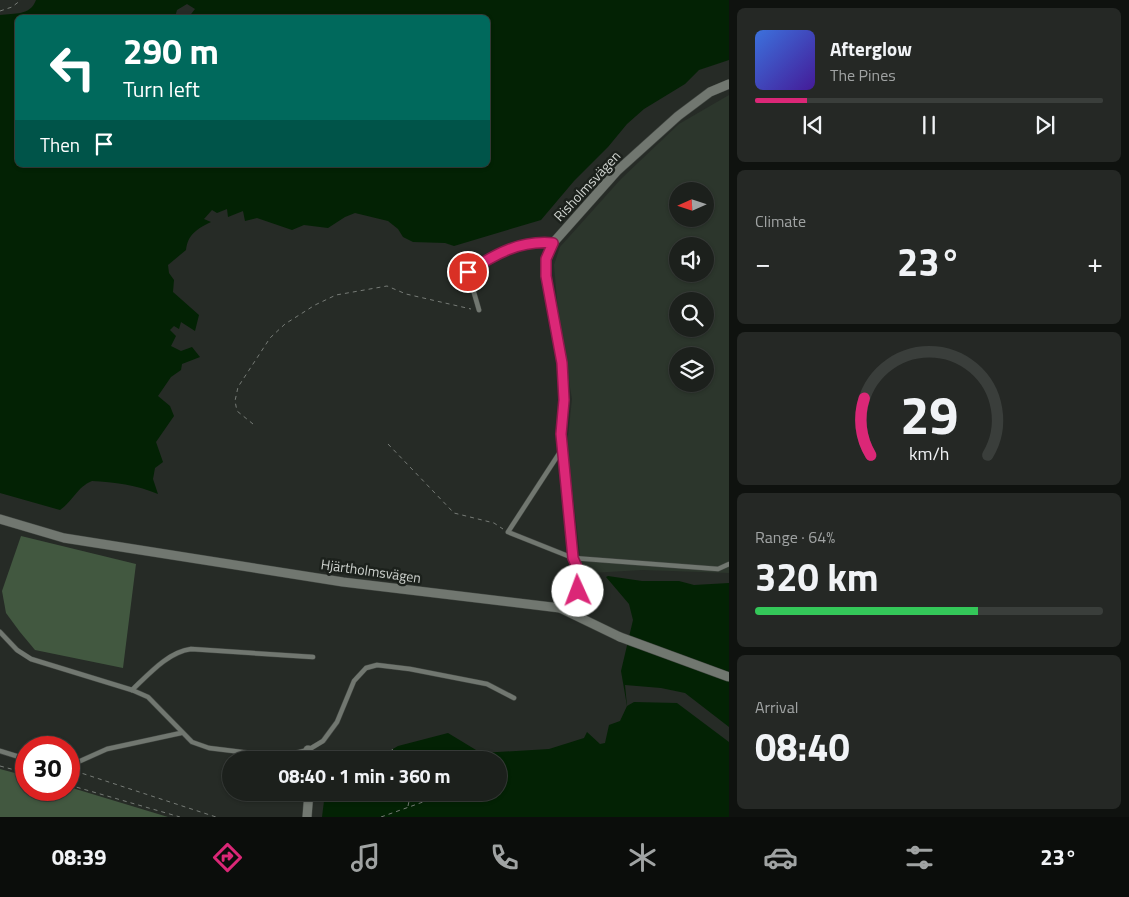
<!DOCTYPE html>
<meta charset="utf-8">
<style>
body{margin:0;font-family:"Titillium Web",sans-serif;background:#252825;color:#f1f3f6;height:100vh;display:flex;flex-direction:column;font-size:19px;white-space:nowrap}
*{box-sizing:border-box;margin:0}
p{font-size:16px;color:#a0a3a3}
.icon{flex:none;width:28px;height:28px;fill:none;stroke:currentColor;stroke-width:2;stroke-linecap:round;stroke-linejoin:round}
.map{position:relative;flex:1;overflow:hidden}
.drawer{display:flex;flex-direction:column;gap:8px;padding:8px;background:#0f120f;width:400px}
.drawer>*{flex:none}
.guide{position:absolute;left:15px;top:15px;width:475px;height:152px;border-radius:8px;box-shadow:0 1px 4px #0004,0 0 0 1px #3a3e3b;background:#00695c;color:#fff;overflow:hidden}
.needle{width:32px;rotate:267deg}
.buttons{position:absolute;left:669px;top:182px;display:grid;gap:10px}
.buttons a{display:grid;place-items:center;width:45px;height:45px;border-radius:50%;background:#1c201c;box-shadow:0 1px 4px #0004,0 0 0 1px #3a3e3b;font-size:25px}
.speed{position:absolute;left:15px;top:736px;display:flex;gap:10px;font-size:25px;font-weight:700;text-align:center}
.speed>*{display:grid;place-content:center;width:65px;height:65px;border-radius:50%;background:#1c201c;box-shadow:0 1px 4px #0004,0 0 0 1px #3a3e3b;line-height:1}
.speed .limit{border:8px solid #d22;background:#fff;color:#111}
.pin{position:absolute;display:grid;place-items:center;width:42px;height:42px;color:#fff;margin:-21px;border:2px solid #fff;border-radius:50%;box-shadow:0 1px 5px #0007}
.me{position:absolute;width:55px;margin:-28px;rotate:358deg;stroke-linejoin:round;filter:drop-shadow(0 0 4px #0008)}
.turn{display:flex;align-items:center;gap:18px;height:105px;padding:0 25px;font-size:22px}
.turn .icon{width:65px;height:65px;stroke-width:2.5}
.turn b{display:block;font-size:35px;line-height:42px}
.then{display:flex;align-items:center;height:48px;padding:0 25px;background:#0003;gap:10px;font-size:19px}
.big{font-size:38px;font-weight:700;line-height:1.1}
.drawer .card{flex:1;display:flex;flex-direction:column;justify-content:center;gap:8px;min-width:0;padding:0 18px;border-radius:8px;background:#252825}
.drawer .dial{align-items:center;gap:0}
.dial svg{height:130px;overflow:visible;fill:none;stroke:#3a3e3b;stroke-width:7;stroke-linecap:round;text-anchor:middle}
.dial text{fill:#f1f3f6;stroke:none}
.song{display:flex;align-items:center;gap:15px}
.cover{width:60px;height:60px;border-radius:8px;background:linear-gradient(135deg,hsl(220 70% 55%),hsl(260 70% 35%))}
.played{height:5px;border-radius:2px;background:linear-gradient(90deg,#db2777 15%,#3a3e3b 15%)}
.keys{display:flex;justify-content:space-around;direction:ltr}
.heat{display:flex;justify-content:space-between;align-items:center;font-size:28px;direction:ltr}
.charge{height:8px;border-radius:4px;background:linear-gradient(90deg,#34c759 64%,#3a3e3b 0)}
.trip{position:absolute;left:222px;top:751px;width:285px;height:50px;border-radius:25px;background:#1c201c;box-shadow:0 1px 4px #0004,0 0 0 1px #3a3e3b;font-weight:700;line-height:50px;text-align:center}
.menu{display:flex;height:80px;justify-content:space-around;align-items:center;background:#0b0d0b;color:#a0a3a3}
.menu .icon{width:35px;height:35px}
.menu .on{color:#db2777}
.menu b{font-size:22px;color:#f1f3f6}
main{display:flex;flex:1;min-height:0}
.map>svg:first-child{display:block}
.built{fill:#2c362c;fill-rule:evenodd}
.green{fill:#425840}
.water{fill:#032204;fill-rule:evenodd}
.pier{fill:#262b26}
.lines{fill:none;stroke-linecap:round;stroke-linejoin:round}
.lane-casing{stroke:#414641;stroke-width:5.5}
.street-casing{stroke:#414641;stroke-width:10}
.path{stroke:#767b76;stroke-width:1;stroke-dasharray:4 4;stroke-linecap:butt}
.lane{stroke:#717770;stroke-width:4.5}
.street{stroke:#717770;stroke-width:9}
.street-bridge-casing{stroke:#414641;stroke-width:10;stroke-linecap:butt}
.street-bridge{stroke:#717770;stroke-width:9}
.route-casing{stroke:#8e194d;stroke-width:12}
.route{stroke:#db2777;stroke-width:9}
.labels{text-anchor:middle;stroke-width:5;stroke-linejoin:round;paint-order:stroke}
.street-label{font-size:14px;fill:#cfd3cf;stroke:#1c211c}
</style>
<main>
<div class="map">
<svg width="729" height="817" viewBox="0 0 729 817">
<rect width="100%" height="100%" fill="#262b26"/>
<path class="built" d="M729 95V573L642 570 591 573 581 563 567 445 572 399 559 323 554 265 560 247 621 179 679 124ZM678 191H705V219H678ZM678 246H705V274H678ZM678 301H705V329H678ZM678 356H705V384H678Z"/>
<g class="green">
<path d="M21 536 136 564 123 668 35 650 20 632 6 613 2 591Z"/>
<path d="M0 769 26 776V790H69V787L168 817H0Z"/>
</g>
<g class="water">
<path d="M36 0H729V60L699 70 685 84 644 109 627 124 608 147 574 181 541 220 454 246 445 243 413 242 403 237 398 229 388 221 355 213 345 217 328 228 304 225 292 230 257 218 245 221 243 211 228 217 227 209 217 213 212 210 204 219 211 222C197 229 188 234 186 250L168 265 169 273 174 280 173 292 199 315 195 331 181 322 179 329 174 326 170 330 176 336 171 346 181 351 192 347 200 357 182 364 181 370 171 377 158 396 170 406 174 416 156 442 163 462 155 468 153 479 158 494C137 485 114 482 92 481 77 487 73 501 60 510L0 493V15C15 13 30 16 36 0ZM187 4 195 9 188 18H488V165H18V18L175 17 177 10Z"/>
<path d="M608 576 642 581H679L694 585 729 583V817H322L325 793 499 792V760H374L398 746 448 733 481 753 549 749 584 738 587 732 600 744 605 743 609 725 620 721 627 706 621 671 633 620 629 604 606 577Z"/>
</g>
<path class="pier" d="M625 685 661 688 685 693 729 727V742L677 703 634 702 627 706Z"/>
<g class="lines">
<g class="lane-casing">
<g id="lane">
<path d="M479 310 468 272C495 254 520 240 553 243"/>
<path d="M562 449 508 532 573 558 718 569 729 564"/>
<path d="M0 632 17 650 31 659 132 690 148 697 192 742 209 748 258 754 287 755 308 750 323 741 337 722 354 681 366 668 377 665 410 669 487 684 514 698"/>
<path d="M132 690C149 674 168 652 191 649L313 657"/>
<path d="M0 751 26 759"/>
<path d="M69 766 107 749 181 733"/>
</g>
</g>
<g class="street-casing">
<g id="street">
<path d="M0 519 64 538 343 582 560 608 620 637"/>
<path d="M560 608C585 595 583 581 573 558L561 434 564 400 562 363 546 276V259L553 243 617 171 678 116 710 92 729 84"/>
<path d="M308 750V760"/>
<path d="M307 817 309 792"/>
</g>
</g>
<g class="path">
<path d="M0 11 12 7 21 0"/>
<path d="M253 424 237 411 235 401 238 387 270 338 285 324 315 305 336 295 387 286 406 294 471 309"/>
<path d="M388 444 454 513 494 523 503 529"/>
<path d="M392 749 398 760"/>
<path d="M0 766 26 773"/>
<path d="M75 771 216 817"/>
<path d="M69 785 180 817"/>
<path d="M427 792 437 797"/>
<path d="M408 806 411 792"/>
<path d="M381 817 437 797"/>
</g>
<use href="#lane" class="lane"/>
<use href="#street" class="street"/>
<g class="street-bridge-casing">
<path id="street-bridge" d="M620 637 729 677"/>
</g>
<use href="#street-bridge" class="street-bridge"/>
</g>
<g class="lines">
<g class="route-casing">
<path id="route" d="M468 272C495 254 520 240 553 243L546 259V276L562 363 564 400 561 434 573 558 581 576 578 591"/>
</g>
<use href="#route" class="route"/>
</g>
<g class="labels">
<g class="street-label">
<text transform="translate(587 186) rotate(-47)" y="5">Risholmsvägen</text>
<text transform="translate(371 571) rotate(8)" y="5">Hjärtholmsvägen</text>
</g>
</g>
</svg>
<div class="buttons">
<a><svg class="needle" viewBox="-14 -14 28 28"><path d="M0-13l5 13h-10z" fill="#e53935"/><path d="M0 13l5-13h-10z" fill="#a0a3a3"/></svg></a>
<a><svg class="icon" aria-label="sound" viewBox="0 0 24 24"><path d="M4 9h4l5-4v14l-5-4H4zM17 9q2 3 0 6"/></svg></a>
<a><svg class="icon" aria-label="search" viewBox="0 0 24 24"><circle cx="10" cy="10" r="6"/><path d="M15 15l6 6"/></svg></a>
<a><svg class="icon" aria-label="layers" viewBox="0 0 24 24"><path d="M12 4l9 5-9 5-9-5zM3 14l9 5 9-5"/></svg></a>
</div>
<div class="speed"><div class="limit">30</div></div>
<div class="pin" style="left:468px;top:272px;background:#d93025"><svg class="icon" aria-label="arrive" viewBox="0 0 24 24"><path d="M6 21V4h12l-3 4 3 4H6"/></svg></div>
<svg class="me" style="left:578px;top:591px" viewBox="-20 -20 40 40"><circle r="19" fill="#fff"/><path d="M0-13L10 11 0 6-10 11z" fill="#db2777"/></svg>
<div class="trip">08:40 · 1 min · 360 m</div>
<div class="guide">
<div class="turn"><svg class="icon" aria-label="left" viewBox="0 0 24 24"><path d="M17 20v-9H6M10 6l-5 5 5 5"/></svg><div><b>290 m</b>Turn left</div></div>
<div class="then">Then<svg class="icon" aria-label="arrive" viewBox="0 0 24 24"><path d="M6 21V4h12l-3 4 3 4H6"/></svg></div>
</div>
</div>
<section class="drawer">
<div class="card">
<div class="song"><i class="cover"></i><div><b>Afterglow</b><p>The Pines</p></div></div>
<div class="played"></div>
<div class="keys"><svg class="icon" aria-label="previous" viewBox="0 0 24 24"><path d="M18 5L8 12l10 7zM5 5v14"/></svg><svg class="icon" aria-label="pause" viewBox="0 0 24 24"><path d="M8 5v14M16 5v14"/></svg><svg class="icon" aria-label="next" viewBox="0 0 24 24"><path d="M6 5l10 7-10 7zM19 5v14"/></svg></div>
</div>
<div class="card"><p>Climate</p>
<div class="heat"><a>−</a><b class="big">23°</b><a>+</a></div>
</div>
<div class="card dial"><svg viewBox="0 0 100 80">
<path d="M14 69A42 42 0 1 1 86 69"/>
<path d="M14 69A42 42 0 0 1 10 34" stroke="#db2777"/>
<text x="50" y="56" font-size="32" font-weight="700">29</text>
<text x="50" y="72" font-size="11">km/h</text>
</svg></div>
<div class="card"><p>Range · 64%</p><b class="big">320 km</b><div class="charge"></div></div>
<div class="card"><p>Arrival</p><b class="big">08:40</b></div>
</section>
</main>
<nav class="menu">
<b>08:39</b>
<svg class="icon on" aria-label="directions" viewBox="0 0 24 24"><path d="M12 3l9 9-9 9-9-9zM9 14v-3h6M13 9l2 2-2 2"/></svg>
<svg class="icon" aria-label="music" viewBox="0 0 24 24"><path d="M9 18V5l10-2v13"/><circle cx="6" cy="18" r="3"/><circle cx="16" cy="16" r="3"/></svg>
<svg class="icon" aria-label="phone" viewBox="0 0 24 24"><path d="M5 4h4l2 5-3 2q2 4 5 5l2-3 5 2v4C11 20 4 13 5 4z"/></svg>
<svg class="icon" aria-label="climate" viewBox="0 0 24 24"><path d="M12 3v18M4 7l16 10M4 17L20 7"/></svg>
<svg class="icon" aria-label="car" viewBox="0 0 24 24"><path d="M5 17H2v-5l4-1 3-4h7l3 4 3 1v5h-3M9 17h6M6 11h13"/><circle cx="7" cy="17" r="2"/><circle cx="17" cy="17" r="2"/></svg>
<svg class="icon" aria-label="filters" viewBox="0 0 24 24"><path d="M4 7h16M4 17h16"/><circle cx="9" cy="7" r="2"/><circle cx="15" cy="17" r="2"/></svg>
<b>23°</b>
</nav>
